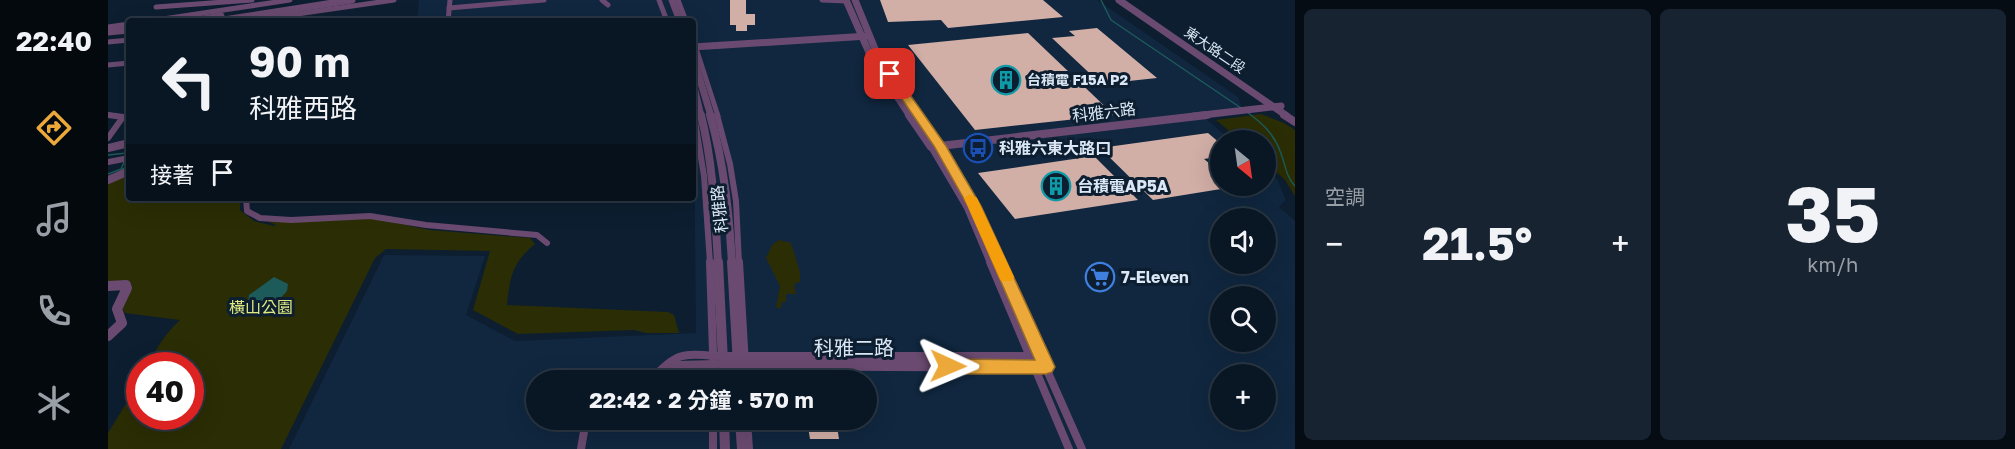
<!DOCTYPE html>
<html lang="zh-TW">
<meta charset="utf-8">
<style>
body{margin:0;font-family:"Golos Text","Noto Sans TC",sans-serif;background:#172331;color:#f1f3f6;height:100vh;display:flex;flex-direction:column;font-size:22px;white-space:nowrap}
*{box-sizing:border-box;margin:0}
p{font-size:20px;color:#999fa6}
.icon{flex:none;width:33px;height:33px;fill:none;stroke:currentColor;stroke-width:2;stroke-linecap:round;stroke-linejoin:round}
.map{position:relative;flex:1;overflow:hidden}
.panel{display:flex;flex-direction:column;gap:9px;padding:9px;background:#050c14;width:720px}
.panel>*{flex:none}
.hud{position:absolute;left:18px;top:18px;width:570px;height:183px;border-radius:6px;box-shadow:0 6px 24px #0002,0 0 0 2px #293541;background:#091624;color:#f1f3f6;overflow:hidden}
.needle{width:39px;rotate:151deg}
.tools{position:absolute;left:1102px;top:130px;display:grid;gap:12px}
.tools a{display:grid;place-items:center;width:66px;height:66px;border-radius:50%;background:#091624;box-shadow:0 6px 24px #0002,0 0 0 2px #293541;font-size:30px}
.speed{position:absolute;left:18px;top:352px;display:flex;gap:12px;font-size:30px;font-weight:700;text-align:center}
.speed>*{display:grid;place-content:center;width:78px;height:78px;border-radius:50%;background:#091624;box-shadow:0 6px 24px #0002,0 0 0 2px #293541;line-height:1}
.speed .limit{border:9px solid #d22;background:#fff;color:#111}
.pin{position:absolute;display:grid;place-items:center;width:51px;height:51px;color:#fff;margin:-26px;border-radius:12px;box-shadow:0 3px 9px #0006}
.me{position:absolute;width:66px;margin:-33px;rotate:91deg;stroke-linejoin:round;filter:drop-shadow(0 0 4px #0008)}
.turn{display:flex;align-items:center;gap:21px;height:126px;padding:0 24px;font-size:27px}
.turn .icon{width:78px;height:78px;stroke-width:2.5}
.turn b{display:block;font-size:42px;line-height:51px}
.then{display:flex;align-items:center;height:57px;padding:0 24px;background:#0003;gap:12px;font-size:22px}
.big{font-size:45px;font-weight:700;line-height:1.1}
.panel .card{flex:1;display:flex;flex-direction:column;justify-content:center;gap:9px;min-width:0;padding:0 21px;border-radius:9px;background:#172331}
.panel .dial{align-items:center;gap:0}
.dial b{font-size:78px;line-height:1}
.heat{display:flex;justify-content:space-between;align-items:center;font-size:33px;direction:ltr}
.panel .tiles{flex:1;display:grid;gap:9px;grid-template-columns:repeat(2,1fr)}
.trip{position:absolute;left:418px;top:370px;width:351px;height:60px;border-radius:30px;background:#091624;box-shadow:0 6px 24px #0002,0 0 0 2px #293541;font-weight:700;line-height:60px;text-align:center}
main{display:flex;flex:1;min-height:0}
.menu{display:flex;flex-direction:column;width:108px;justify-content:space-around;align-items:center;background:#04090e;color:#999fa6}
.menu .icon{width:42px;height:42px}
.menu .on{color:#eca93a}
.menu b{font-size:27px;color:#f1f3f6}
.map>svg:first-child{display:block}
.built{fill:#10273f;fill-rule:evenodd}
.green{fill:#2b2d04}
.water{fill:#1d5a5a}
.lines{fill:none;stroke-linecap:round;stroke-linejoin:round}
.stream{stroke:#1d5a5a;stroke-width:1.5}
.building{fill:#d1aea6}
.minor-far2{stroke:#6a4a70;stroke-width:5}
.minor-far1{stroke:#6a4a70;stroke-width:6}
.minor{stroke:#6a4a70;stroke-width:8}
.tertiary-far2{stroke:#6a4a70;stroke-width:7}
.tertiary-far1{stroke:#6a4a70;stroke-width:8}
.tertiary{stroke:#6a4a70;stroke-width:10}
.route{fill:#eca93a;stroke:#996e26;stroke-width:1.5}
.slow{fill:#f59e0b}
.labels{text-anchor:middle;stroke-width:6;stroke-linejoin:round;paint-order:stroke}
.far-street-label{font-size:14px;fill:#dbe7f4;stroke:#0c1e30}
.far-poi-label{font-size:14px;font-weight:bold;fill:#dbe7f4;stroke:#0c1e30;text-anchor:start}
.street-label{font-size:16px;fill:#dbe7f4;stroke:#0c1e30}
.poi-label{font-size:16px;font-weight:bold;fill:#dbe7f4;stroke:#0c1e30;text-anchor:start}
.park-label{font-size:16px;fill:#e1ea80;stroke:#0c1e30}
.near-street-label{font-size:20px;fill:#dbe7f4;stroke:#0c1e30}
</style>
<main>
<nav class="menu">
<b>22:40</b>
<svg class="icon on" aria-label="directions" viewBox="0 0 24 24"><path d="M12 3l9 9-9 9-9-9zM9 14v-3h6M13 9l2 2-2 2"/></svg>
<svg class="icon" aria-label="music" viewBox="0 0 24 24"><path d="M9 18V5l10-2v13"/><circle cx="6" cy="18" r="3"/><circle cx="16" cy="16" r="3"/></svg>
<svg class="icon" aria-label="phone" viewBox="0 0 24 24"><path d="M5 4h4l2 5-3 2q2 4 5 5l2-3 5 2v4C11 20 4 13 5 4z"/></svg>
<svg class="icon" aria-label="climate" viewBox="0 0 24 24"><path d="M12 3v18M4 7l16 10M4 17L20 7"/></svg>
</nav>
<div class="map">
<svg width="1187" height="449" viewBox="0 0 1187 449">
<rect width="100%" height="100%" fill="#0c1e30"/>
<path class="built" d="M311 0H989L1130 97 1136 114 1098 119 1124 141H1113V186H1158V170L1169 179 1178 200 1171 207 1187 221V449H181L276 255 377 256 358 315 407 341 588 333 585 21H309ZM1113 219H1158V264H1113ZM1113 297H1158V342H1113ZM1113 375H1158V420H1113ZM429 381H759V420H429Z"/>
<g class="green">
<path d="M1153 114 1176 123 1187 130V196L1177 180 1158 163V141H1133L1108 120Z"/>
<path d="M21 173V198H132V210L146 221 166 226 168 225 152 218H264L322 230 422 238 427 244C404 263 402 276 399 305L560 312 566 315 571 333H538L526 330 410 334 365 310 382 251 278 249 267 258 173 449H0V433L31 382 32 417H82V366H41C47 348 59 332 72 320L17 313 14 308 24 289 23 284 0 283V181Z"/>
<path d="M671 240 683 243 692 272V282L686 284 688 294H678V302H674L673 308H668L672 286 658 258 664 245Z"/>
</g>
<path class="water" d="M166 277 180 284 179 291C170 302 152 316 140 303L141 295Z"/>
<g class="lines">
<g class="stream">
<path d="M993 0 1003 20 1133 108"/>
<path d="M1139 112C1154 123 1166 134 1172 151 1177 163 1178 177 1187 186"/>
<path d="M0 155 19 153 18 156"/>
<path d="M14 169 21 167"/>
<path d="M0 174 13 169 17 160"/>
</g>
</g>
<g class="building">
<path d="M622 0H638V14H647V25H639V31H628V25H622Z"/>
<path d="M772 0H935L955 17 840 28 833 20 780 22Z"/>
<path d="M989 28 1049 78 993 84 944 38 967 36 961 31Z"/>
<path d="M920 33 1006 115 867 130 800 45Z"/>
<path d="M1100 133 1113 144V156L1096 159 1113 173V189L1045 200 992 148Z"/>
<path d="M986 156 1030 200 907 219 870 173Z"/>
<path d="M699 420H728L731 439H702Z"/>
</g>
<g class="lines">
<g class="minor-far2">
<path d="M494 0 500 5"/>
<path d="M551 0 559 21"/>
<path d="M570 0 578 21"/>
<path d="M714 0 739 1"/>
<path d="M48 7 144 0"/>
<path d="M341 8 436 0"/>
<path d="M42 21 182 0"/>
<path d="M141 21 286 0"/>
<path d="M340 21 342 0"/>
<path d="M0 27 21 24"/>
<path d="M585 39 610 116"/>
<path d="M0 42 21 40"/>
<path d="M0 65 21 63"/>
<path d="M585 110 586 116"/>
<path d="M0 115 9 116"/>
</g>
<g class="minor-far1">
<path d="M0 115 15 117 0 138"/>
<path d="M586 115 596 176 602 263"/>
<path d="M609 115 622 164 628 201 631 263"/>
<path d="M832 146 866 206 891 263"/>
<path d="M823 147 859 208 882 263"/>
<path d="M0 162 21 158"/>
<path d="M138 198 139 211 152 218 183 220 262 216 318 225 429 235 439 243"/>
</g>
<g class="minor">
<path d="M602 262 606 381"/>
<path d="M631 262 638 381"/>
<path d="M882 262 961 449"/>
<path d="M891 262 974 449"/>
<path d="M555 369 569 365 608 364"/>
<path d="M541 381C571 353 569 353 610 356"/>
<path d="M605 420V449"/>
<path d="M639 420 641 449"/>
<path d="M473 449 478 420"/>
</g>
<g class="tertiary-far2">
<path d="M564 0 572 21"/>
<path d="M738 0 763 57 802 116"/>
<path d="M747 0 770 56 811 116"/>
<path d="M1011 0 1179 116"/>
<path d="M85 21 113 16"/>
<path d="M109 21 244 0"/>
<path d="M0 32 21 30"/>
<path d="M585 47 760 36"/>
<path d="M585 57 603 116"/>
<path d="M585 83 593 116"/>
<path d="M1086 116 1173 106"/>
</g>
<g class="tertiary-far1">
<path d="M593 115C605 163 607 213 610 263"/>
<path d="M602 115C616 163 621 213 624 263"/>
<path d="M801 115 823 147 1099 115"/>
<path d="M810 115 832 146"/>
<path d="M1176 115 1187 122"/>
<path d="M0 148 21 143"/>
<path d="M0 180 21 171"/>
</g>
<g class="tertiary">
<path d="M610 262 616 381"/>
<path d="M624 262 631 381"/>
<path d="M0 286 18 285 19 288 9 309 14 323 0 336"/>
<path d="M615 357H934"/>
<path d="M615 365 938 367"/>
<path d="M616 420 617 449"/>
<path d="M632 420 634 449"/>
</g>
</g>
<path class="route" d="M782 71 786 72 838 146 873 206 947 367 944 372 938 374H840L834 372 832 366 834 361 840 359 927 360 860 206 826 146 777 74Z"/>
<path class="slow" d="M862 194 869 198 906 277 904 281H893L891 277 856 198Z"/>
<defs>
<g id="building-ring" transform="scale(1.5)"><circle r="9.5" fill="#0c1e30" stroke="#0f9aa8" stroke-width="1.5"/><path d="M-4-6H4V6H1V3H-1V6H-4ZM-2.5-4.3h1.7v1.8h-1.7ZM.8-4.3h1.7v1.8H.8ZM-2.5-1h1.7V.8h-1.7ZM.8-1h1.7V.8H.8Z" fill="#0f9aa8"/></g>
<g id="bus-ring" transform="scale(1.5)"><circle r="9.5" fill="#0c1e30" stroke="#1a4fb4" stroke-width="1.5"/><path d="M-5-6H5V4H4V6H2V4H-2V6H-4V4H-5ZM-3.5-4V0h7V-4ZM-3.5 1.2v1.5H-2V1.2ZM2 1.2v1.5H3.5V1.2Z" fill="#1a4fb4"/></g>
<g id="supermarket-ring" transform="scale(1.5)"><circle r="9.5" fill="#0c1e30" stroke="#3f7fe0" stroke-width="1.5"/><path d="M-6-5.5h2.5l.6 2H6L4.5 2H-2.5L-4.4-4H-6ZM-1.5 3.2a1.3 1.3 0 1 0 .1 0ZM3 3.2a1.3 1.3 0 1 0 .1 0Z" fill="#3f7fe0"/></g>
</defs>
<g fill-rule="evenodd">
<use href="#building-ring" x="898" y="80"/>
<use href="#bus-ring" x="870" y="148"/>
<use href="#building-ring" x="948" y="186"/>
<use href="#supermarket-ring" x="992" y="277"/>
</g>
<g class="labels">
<g class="far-street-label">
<text transform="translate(1107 50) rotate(34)" y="5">東大路二段</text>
</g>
<g class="far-poi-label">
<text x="919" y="85">台積電 F15A P2</text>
</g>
<g class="street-label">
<text transform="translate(996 112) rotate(-7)" y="6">科雅六路</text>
<text transform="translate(611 209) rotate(-96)" y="6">科雅路</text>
</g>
<g class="poi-label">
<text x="891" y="154">科雅六東大路口</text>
<text x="969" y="192">台積電AP5A</text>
<text x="1013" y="283">7-Eleven</text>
</g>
<g class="park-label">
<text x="153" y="313">橫山公園</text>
</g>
<g class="near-street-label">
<text x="746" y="355">科雅二路</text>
</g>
</g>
</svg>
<div class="tools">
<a><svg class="needle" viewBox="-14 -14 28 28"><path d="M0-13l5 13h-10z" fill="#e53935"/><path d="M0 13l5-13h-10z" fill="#999fa6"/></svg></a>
<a><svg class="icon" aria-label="sound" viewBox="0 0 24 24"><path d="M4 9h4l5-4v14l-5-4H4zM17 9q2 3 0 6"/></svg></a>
<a><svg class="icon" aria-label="search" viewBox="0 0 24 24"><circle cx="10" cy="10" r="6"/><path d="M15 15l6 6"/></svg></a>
<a>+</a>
</div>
<div class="speed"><div class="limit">40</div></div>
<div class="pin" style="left:782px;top:74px;background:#d93025"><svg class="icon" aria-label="arrive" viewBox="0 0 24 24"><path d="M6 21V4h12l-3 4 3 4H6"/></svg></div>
<svg class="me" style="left:840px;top:366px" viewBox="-20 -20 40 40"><path d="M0-17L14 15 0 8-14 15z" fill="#eca93a" stroke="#fff" stroke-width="4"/></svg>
<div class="trip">22:42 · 2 分鐘 · 570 m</div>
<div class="hud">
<div class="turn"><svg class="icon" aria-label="left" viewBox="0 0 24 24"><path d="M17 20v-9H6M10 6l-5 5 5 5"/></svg><div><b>90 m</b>科雅西路</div></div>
<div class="then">接著<svg class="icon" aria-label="arrive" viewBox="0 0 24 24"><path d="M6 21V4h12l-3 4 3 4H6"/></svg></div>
</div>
</div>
<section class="panel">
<div class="tiles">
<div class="card"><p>空調</p>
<div class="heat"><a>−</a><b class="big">21.5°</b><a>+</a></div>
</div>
<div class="card dial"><b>35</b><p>km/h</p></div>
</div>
</section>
</main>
